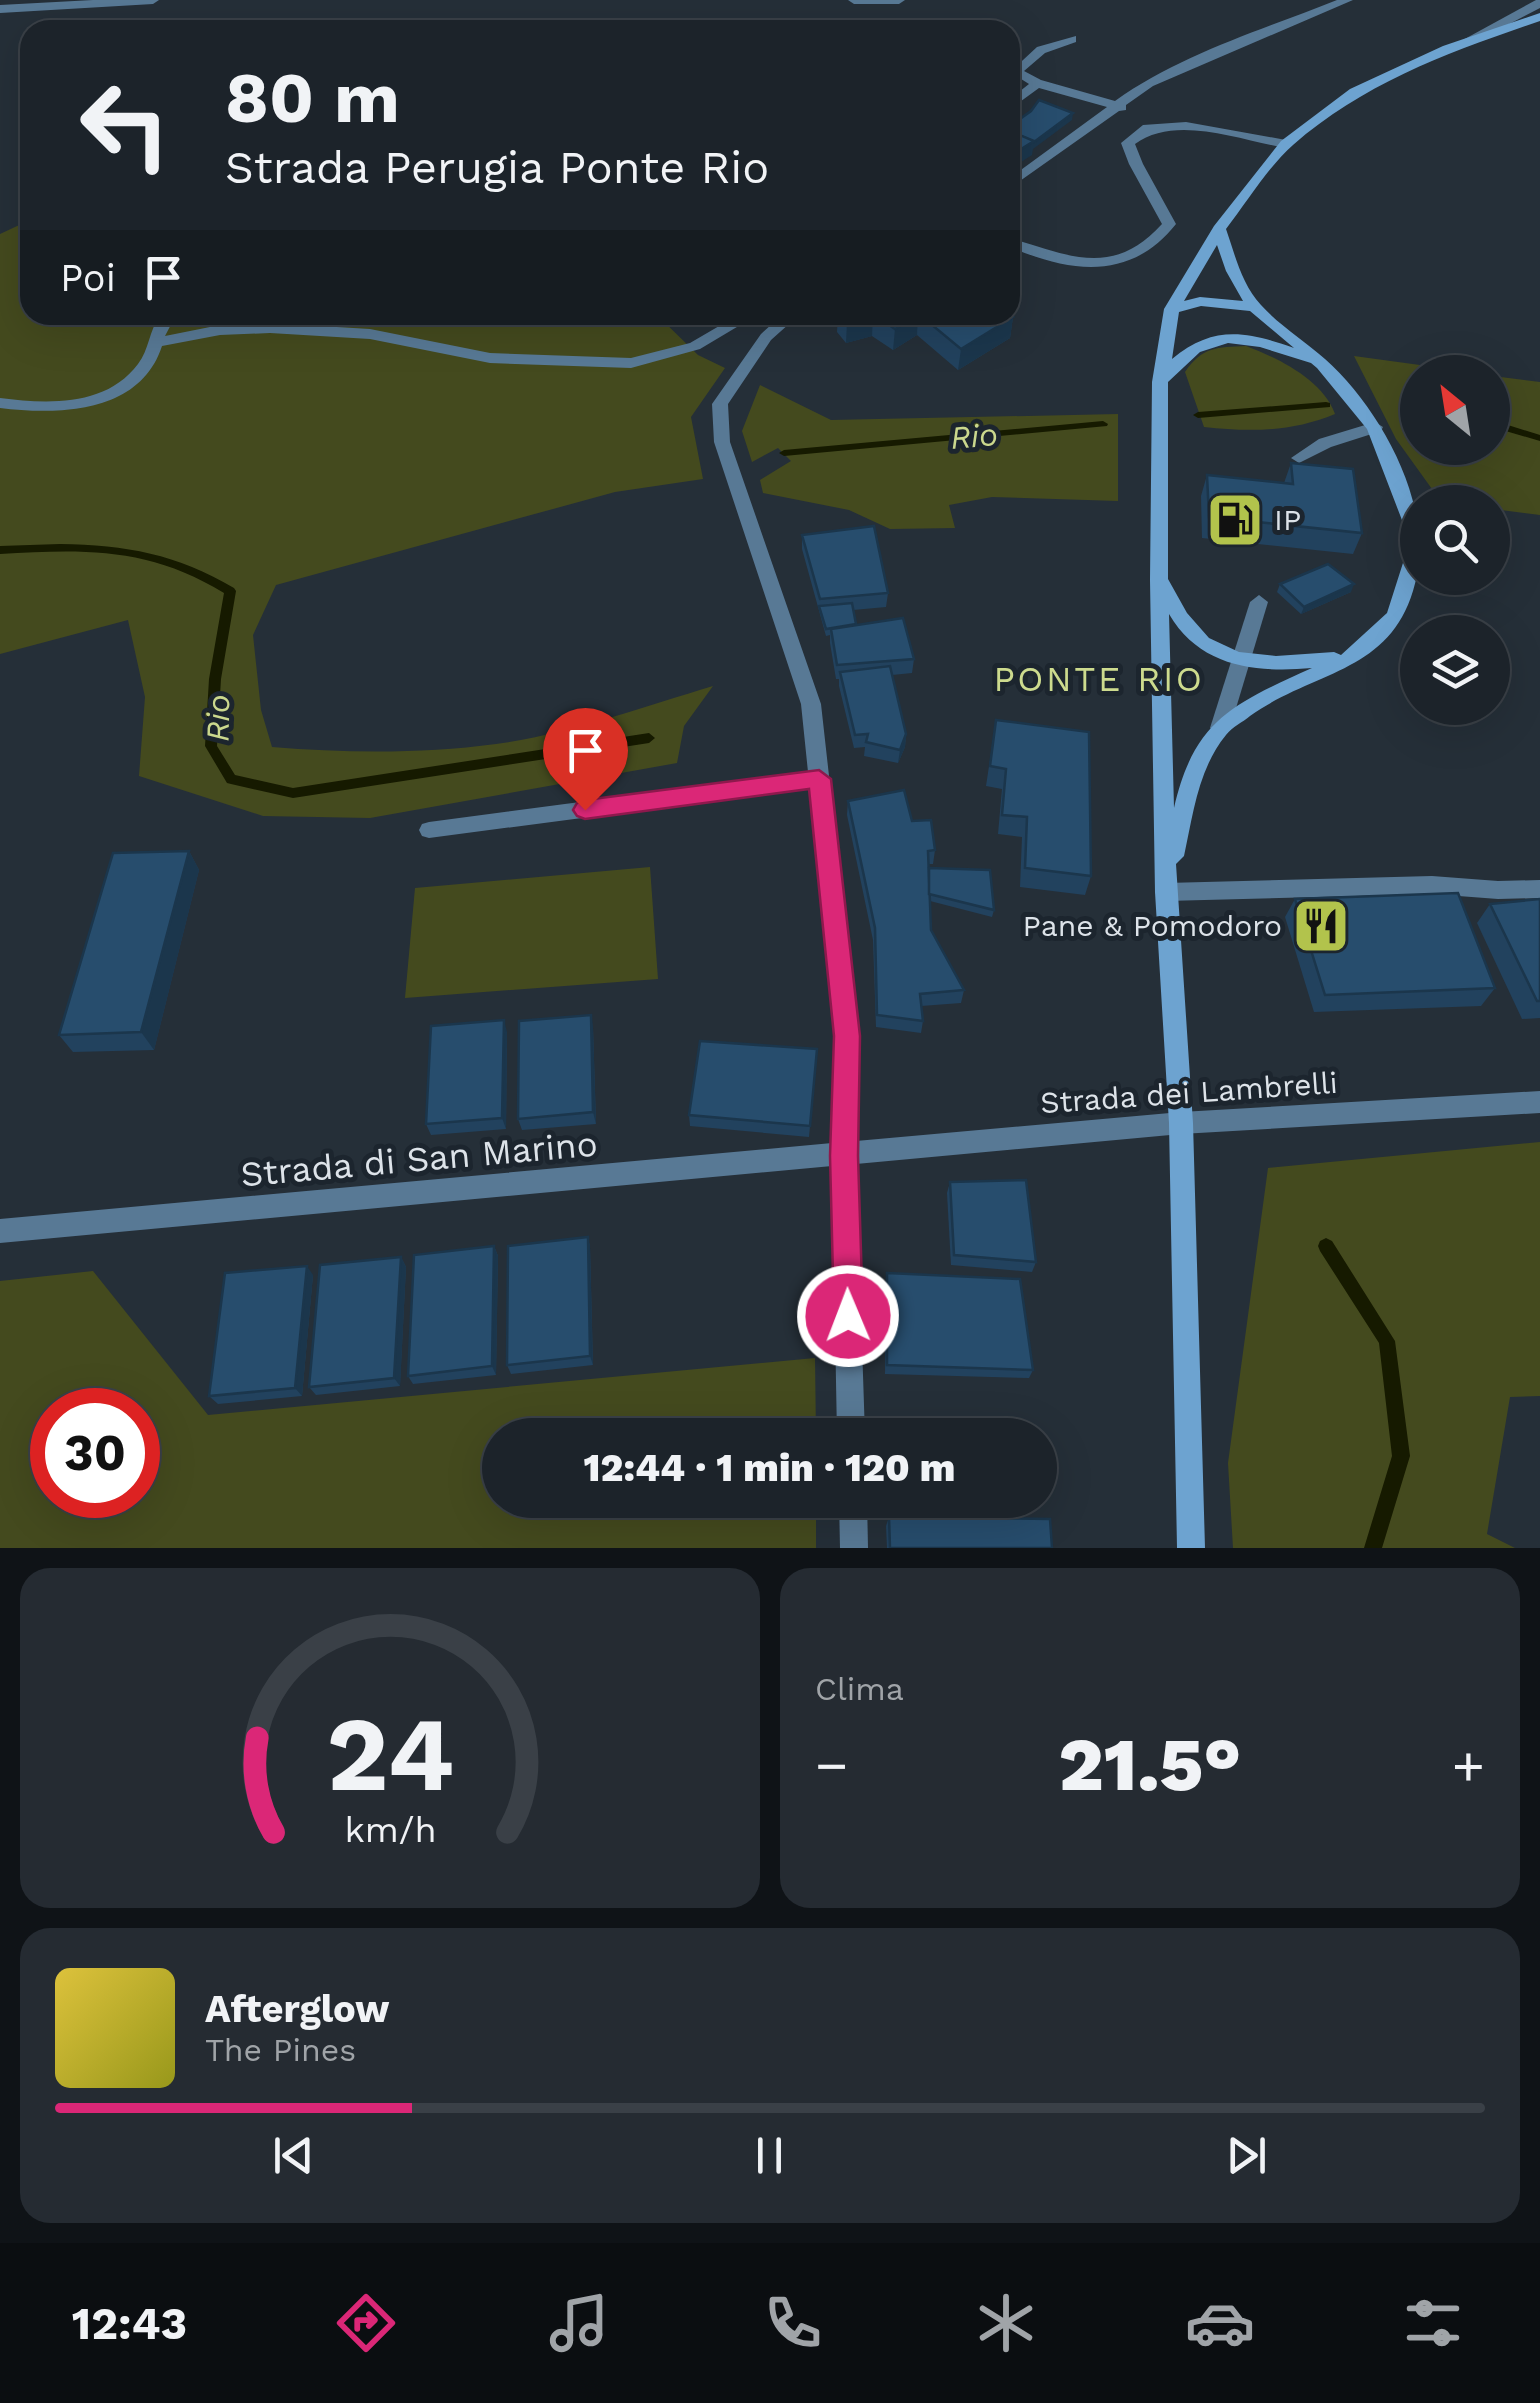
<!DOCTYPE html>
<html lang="it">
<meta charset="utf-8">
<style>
body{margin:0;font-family:"Work Sans",sans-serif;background:#252b32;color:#f1f3f6;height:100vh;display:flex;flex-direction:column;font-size:38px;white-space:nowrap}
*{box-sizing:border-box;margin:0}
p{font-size:32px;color:#a0a4a8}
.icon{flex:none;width:55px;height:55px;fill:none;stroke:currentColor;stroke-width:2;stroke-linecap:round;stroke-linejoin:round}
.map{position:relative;height:1548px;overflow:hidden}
.panel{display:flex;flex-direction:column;gap:20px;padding:20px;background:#0f1317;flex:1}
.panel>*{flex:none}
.guide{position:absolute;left:20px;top:20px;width:1000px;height:305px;border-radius:30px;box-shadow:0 10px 40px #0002,0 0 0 2px #3a4047;background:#1c232a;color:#f1f3f6;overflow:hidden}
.needle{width:65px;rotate:330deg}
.buttons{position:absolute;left:1400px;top:355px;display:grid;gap:20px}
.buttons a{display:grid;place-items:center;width:110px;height:110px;border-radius:50%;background:#1c232a;box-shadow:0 10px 40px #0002,0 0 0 2px #3a4047;font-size:50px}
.speed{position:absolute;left:30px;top:1388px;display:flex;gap:20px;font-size:50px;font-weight:700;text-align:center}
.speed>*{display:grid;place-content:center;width:130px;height:130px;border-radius:50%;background:#1c232a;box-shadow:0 10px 40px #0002,0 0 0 2px #3a4047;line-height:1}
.speed .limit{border:15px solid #d22;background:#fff;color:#111}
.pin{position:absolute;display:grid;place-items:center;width:85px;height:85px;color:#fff;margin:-102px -42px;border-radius:50% 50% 50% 0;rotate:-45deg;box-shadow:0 0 10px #0007}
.pin .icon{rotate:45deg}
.me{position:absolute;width:110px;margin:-55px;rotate:359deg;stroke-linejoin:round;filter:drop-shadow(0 0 8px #0008)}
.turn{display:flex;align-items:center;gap:35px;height:210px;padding:0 40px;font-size:45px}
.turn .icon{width:130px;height:130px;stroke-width:2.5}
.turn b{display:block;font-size:70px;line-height:85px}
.then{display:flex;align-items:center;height:95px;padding:0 40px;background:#0003;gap:20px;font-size:38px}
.big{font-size:75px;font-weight:800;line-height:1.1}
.panel .widget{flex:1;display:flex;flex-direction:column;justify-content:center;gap:15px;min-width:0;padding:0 35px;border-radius:30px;background:#252b32}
.panel .dial{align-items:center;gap:0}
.dial svg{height:260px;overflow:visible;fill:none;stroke:#3a4047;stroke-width:7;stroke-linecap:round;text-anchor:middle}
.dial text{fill:#f1f3f6;stroke:none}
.song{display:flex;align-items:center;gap:30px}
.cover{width:120px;height:120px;border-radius:15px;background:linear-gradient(135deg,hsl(50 70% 55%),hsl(60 70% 35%))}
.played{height:10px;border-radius:5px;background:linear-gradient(90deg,#db2777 25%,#3a4047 25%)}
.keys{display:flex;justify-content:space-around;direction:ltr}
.heat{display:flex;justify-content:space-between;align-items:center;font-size:55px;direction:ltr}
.panel .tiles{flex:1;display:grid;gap:20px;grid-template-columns:1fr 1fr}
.widget:last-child{grid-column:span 2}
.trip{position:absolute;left:482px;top:1418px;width:575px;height:100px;border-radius:50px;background:#1c232a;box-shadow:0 10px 40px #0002,0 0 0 2px #3a4047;font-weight:800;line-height:100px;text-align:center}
.tab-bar{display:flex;height:160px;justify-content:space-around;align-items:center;background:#0b0e11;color:#a0a4a8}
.tab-bar .icon{width:70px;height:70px}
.tab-bar .active{color:#db2777}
.tab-bar b{font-size:45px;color:#f1f3f6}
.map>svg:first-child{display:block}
.green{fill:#444a1e;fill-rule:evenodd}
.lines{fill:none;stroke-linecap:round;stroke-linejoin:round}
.stream{fill:#161a00;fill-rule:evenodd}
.lane{fill:#587995;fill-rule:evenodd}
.street{fill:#587995;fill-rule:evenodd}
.secondary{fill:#6da3d0;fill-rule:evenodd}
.wall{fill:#22425e}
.shaded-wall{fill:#1b364c}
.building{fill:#274d6d;stroke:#1b364c;stroke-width:2.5}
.route{fill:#db2777;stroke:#8e194d;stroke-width:2.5}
.labels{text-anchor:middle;stroke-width:10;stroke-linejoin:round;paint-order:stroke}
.poi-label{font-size:30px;fill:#dde3e9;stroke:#1c252e;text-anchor:start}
.street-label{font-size:30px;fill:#dde3e9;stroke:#1c252e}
.water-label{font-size:32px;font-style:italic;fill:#cbd88d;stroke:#1c252e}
.quarter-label{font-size:35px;letter-spacing:2.5px;fill:#cddb8e;stroke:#1c252e}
.near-street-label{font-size:35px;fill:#dde3e9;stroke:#1c252e}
</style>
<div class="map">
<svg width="1540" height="1548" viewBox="0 0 1540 1548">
<rect width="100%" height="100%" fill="#252f38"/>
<g class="green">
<path d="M30 220V315H657L698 355 725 368 691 417 703 479 615 492 276 585 253 635 261 710 272 747C346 753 422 754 496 744 569 734 643 707 713 686L684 726 677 763 370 818 263 816 139 776 145 697 128 620 0 654V234Z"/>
<path d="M1246 346C1278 358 1323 380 1335 414 1292 432 1250 432 1204 427L1185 372C1202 347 1217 347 1246 346Z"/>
<path d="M1354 356 1471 372H1418V448H1492L1493 376 1540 382V515L1493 509 1492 502H1461L1437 496 1396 439Z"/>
<path d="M760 385 831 420 1118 414V501L992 497 949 505 955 528 890 529 849 510 763 493 760 480 791 461 778 448 752 462 742 431Z"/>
<path d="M650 867 658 979 405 998 415 888Z"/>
<path d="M1540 1142V1396L1510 1397 1487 1534 1515 1548H1233L1228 1463 1268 1168Z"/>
<path d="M93 1271 208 1415 815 1358 816 1435H500V1500H816V1548H0V1281ZM52 1410H138V1495H52Z"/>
</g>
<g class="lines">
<g class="stream">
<path d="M1411 394H1418V400L1411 398Z"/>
<path d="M1326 402 1330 403V407L1198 418 1193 415 1198 412Z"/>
<path d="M1492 420 1540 435V441L1492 427Z"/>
<path d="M1103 421 1108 424 1107 426 784 456 779 453 784 450Z"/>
<path d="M60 544C126 545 177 554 234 588L236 591 221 679 217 746 235 775 293 788 649 733 655 738 649 743 293 798 231 784 227 783 205 746 209 679 224 593C149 547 85 549 0 554V546Z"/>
<path d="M1326 1238 1332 1241 1395 1341 1410 1456 1382 1548H1364L1392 1456 1379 1343 1320 1251 1318 1246 1320 1241Z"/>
</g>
<g class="lane">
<path d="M1536 0H1540V8L1471 44 1461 41Z"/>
<path d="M1375 422 1383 427 1381 431 1331 447 1299 463 1291 458 1319 439Z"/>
<path d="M1259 595 1268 602 1230 728 1220 735 1210 728 1250 602Z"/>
<path d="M1432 876 1498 881 1540 880V898L1498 899 1432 894 1166 901 1158 898 1155 892 1158 886 1166 883Z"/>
</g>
<g class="street">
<path d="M93 0H159L153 4 0 13V5Z"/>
<path d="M848 0H905L899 4H854Z"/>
<path d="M1337 0H1353L1153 86 1126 105V110L1119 111 1010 188V178L1107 107 1039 88 1010 109V99L1029 84 1010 72 1037 47 1076 36V42L1045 53 1024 71 1041 80 1115 101C1181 54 1262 30 1337 0Z"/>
<path d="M1186 122 1286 140 1293 144 1286 148C1240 140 1175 114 1135 144L1143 164 1176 224C1131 281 1071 273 1010 247V238C1070 256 1113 278 1162 224L1129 164 1121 143 1143 125Z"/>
<path d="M160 315H176L165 336 220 325 270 323 370 329 490 353 631 358 690 343 738 315H757L700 349 631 368 490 363 370 339 270 333 220 335 162 346C140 414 58 415 0 408V398C47 404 106 407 138 364 149 350 149 331 160 315Z"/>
<path d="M782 315H799L771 340 728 404 730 442 821 704 858 1036 856 1141 1181 1112 1540 1091V1113L1181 1134 856 1164 865 1435H837L832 1166 0 1243V1219L832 1143 836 1036 810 788 429 838 422 836 419 830 422 824 429 822 808 772 801 704 714 442 712 404 761 334Z"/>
<path d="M839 1500H867L868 1548H840Z"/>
</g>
<path class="secondary" d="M1540 13V21C1452 51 1365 82 1293 145 1268 167 1247 202 1226 229 1235 255 1242 285 1261 305 1279 325 1305 341 1325 359 1379 407 1432 501 1417 575 1397 674 1317 668 1250 716 1243 722 1232 727 1226 735 1198 769 1193 815 1184 856L1176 864 1193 1123 1205 1548H1177L1169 1123 1155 892 1150 580 1152 382 1164 309 1214 226 1281 141 1350 89 1443 46ZM1217 245 1226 271 1243 301 1200 297 1184 301ZM1201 306 1250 311 1294 348C1246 331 1213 325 1172 359L1179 312ZM1228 343 1260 347 1311 363 1317 368 1367 429 1410 541 1387 613 1341 655 1334 652 1276 656 1239 652 1209 638 1187 613 1168 579V382L1200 352ZM1169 614C1200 667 1255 673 1312 668 1235 703 1194 719 1174 808Z"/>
</g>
<g class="wall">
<path d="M838 315H1010L1013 317 1010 338 958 370 917 335 893 350 872 336 846 343 837 332Z"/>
<path d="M1291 463 1362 533 1353 554 1202 538 1201 496 1207 475 1284 483Z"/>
<path d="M802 535 888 593 886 607 853 610 856 625 914 659 912 673 892 675 906 734 905 747 898 763 864 756 865 747 854 748 839 686V679H836L830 643V635L826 636 802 549Z"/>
<path d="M1280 584 1351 592 1301 614 1277 592Z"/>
<path d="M996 720 1091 876 1085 895 1020 887 1022 837 998 834 1002 789 986 786Z"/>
<path d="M848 801 912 821 935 850 933 864H928L929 868 994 910 992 917 930 901 931 930 964 990 961 1003 921 1006 923 1021 921 1033 876 1027 873 940 847 815Z"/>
<path d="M189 851 199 870 154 1050 73 1052 59 1035Z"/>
<path d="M1295 899 1495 988 1481 1006 1314 1012 1285 917Z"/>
<path d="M1540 899V1018L1522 1019 1477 923 1490 904Z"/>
<path d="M593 1027 596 1124 522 1130 518 1119Z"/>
<path d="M507 1032 506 1129 431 1135 426 1124Z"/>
<path d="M817 1049 809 1137 690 1126 689 1115Z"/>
<path d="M950 1182 1036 1262 1032 1272 951 1265 947 1193Z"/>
<path d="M588 1237 590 1247 593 1365 511 1374 507 1365Z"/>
<path d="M494 1246 498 1256 496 1375 413 1384 408 1376Z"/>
<path d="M401 1257 406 1267 400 1386 316 1395 309 1387Z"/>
<path d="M887 1273 1033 1370 1029 1378 885 1374 886 1282Z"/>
<path d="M313 1275 302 1396 218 1404 209 1396Z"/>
<path d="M889 1517 1052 1548H887L886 1526Z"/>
</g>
<g class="shaded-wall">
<path d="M1073 113 1072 120 1033 149 1032 155 1010 169V156Z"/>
<path d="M873 315 872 336 846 343 847 322Z"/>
<path d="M917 315H918L917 335 893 350 895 329Z"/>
<path d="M1013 317 1010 338 958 370 961 349Z"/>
<path d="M1354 584 1351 592 1301 614 1304 607Z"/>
<path d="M906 734 905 747 898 763 900 750Z"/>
<path d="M189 851 199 870 154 1050 141 1032Z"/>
<path d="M591 1015 593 1027 596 1124 593 1112Z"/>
<path d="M504 1020 507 1032 506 1129 502 1118Z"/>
<path d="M588 1237 590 1247 593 1365 590 1356Z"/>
<path d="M494 1246 498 1256 496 1375 492 1366Z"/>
<path d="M401 1257 406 1267 400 1386 394 1378Z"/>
<path d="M307 1266 313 1275 302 1396 295 1388Z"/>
</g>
<g class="building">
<path d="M1039 100 1073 113 1034 142 1010 131V126L1031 111Z"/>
<path d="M1010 131 1034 141 1010 156Z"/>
<path d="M841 315H872L847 322Z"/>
<path d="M874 315H917L895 329Z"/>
<path d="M920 315H1010L1013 317 961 349Z"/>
<path d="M1291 463 1353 469 1362 533 1209 517 1207 475 1293 484Z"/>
<path d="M874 526 888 593 820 599 802 535Z"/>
<path d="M1328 564 1354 584 1304 607 1280 584Z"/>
<path d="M852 603 856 624 826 629 819 606Z"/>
<path d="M903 618 914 659 837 665 831 629Z"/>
<path d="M890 666 906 734 900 750 866 742 868 734 855 735 840 672Z"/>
<path d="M996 720 1089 732 1091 876 1025 868 1027 817 1002 815 1006 769 990 766Z"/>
<path d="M904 790 912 821 931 820 935 850 928 851 931 930 964 990 920 994 923 1021 877 1015 875 928 848 801Z"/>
<path d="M189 851 141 1032 59 1035 113 853Z"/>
<path d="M929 868 990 870 994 910 929 894Z"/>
<path d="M1458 893 1495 988 1325 995 1295 899Z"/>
<path d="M1540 899V1001H1537L1490 904Z"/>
<path d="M591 1015 593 1112 518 1119 519 1021Z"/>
<path d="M504 1020 502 1118 426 1124 431 1026Z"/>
<path d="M700 1041 817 1049 810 1126 689 1115Z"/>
<path d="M1026 1180 1036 1262 954 1255 950 1182Z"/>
<path d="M588 1237 590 1356 507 1365 508 1246Z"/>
<path d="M494 1246 492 1366 408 1376 414 1255Z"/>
<path d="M401 1257 394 1378 309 1387 320 1265Z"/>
<path d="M307 1266 295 1388 209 1396 225 1273Z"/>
<path d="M887 1273 1020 1279 1033 1370 887 1365Z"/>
<path d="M889 1517 1050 1519 1052 1548H890Z"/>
</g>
<path class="route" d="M819 770 831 779 860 1036 858 1156 863 1316 859 1326 848 1330 838 1326 834 1316 830 1156 834 1036 809 789 585 819 577 816 573 810 577 803 585 800Z"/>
<defs>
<g id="fuel-square" transform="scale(2.875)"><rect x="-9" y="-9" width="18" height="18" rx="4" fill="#b2c34c" stroke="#1c252e"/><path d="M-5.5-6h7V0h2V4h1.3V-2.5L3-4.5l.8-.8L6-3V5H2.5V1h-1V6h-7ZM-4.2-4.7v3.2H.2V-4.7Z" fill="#111"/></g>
<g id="restaurant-square" transform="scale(2.875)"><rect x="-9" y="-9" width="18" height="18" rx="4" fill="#b2c34c" stroke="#1c252e"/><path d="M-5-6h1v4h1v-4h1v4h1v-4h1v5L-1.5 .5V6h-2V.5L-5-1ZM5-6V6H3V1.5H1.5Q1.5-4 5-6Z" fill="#111"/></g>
</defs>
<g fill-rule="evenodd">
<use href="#fuel-square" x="1235" y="520"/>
<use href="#restaurant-square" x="1321" y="926"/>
</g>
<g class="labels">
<g class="poi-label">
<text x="1274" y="530">IP</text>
<text x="1282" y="936" text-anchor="end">Pane &amp; Pomodoro</text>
</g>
<g class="street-label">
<text transform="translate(1189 1093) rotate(-4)" y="10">Strada dei Lambrelli</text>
</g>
<g class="water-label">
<text transform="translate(974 436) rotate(-5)" y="11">Rio</text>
<text transform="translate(218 718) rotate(-89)" y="11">Rio</text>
</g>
<g class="quarter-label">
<text x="1099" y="691">PONTE RIO</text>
</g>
<g class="near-street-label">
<text transform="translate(419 1159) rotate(-5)" y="12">Strada di San Marino</text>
</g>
</g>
</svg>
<div class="buttons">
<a><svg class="needle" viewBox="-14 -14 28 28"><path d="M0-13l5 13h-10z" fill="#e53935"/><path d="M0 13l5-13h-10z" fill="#a0a4a8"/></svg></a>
<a><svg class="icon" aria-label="search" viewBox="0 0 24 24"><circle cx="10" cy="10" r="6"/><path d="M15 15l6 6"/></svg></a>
<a><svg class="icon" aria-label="layers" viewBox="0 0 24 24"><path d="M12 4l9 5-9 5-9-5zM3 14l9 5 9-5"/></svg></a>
</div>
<div class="speed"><div class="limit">30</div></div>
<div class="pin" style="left:585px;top:810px;background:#d93025"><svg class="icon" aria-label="arrive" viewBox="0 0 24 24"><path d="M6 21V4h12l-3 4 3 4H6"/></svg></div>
<svg class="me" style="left:848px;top:1316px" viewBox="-20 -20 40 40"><circle r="17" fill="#db2777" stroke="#fff" stroke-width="3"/><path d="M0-11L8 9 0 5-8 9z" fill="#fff"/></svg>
<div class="trip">12:44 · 1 min · 120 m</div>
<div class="guide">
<div class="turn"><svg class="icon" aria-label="left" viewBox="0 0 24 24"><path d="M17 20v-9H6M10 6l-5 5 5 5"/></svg><div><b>80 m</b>Strada Perugia Ponte Rio</div></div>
<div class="then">Poi<svg class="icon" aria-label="arrive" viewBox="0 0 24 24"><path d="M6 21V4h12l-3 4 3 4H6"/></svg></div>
</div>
</div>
<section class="panel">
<div class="tiles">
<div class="widget dial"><svg viewBox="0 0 100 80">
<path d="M14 69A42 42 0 1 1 86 69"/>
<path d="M14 69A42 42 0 0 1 9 40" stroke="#db2777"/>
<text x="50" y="56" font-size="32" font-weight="700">24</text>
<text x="50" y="72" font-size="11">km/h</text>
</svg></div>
<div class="widget"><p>Clima</p>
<div class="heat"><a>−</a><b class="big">21.5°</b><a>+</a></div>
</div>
<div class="widget">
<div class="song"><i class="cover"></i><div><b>Afterglow</b><p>The Pines</p></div></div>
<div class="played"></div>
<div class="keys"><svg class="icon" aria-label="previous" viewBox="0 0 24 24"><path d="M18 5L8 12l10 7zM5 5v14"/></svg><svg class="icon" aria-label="pause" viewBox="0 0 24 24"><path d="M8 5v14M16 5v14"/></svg><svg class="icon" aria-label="next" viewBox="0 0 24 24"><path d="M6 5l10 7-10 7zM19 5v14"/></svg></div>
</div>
</div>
</section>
<nav class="tab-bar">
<b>12:43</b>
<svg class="icon active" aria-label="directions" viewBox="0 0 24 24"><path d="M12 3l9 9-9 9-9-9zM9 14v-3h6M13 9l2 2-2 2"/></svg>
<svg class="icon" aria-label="music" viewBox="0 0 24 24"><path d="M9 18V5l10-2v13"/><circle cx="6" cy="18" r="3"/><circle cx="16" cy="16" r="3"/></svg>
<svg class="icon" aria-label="phone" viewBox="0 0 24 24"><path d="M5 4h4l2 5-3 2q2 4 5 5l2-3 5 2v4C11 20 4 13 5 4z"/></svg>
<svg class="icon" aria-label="climate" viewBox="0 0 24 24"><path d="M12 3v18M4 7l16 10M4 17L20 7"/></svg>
<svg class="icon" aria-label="car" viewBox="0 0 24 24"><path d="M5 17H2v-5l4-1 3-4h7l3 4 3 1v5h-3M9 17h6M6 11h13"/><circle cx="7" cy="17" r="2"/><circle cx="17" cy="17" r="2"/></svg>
<svg class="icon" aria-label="filters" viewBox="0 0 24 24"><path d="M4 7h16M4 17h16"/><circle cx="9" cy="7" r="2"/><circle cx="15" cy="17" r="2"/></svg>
</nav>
